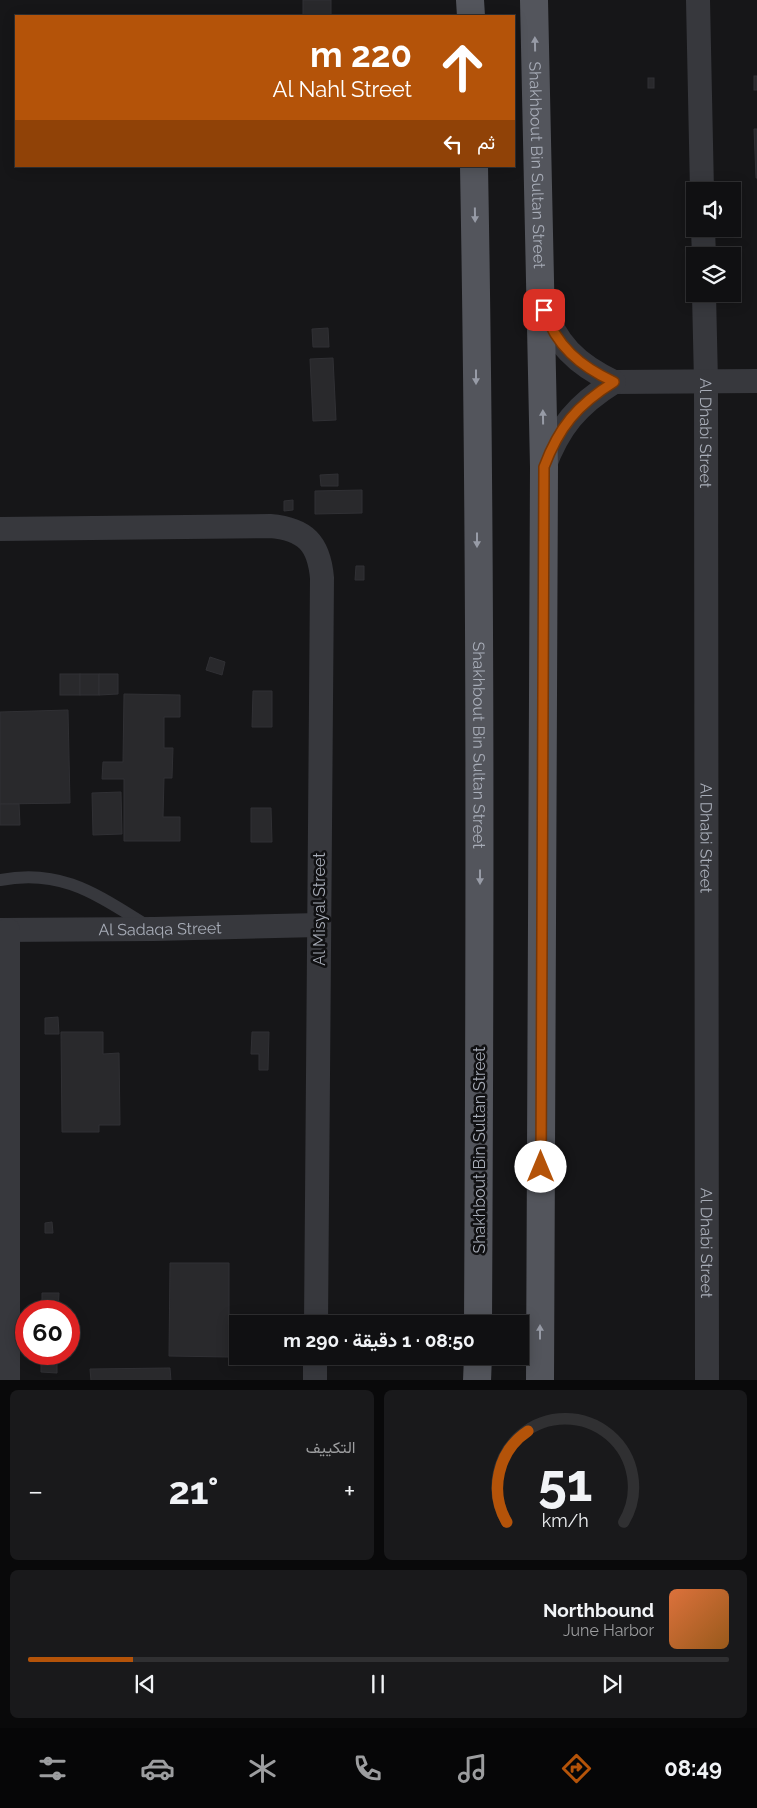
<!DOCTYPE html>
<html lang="ar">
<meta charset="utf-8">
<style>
body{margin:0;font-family:Raleway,Vazirmatn,sans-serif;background:#19191b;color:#f1f3f6;direction:rtl;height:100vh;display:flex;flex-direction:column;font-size:19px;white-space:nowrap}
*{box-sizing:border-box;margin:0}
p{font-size:16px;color:#9c9d9f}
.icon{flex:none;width:28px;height:28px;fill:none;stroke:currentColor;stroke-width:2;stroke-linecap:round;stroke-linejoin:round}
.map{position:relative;height:1380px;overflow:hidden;direction:ltr}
.side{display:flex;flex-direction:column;gap:10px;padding:10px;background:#09090a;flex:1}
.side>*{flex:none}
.hud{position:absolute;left:15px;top:15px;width:500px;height:152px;border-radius:0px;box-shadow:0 2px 12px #0003,0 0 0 1px #303032;direction:rtl;background:#b45309;color:#fff;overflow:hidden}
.controls{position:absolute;left:686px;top:182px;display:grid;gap:10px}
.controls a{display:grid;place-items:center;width:55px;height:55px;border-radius:0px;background:#101012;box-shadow:0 2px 12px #0003,0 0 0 1px #303032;font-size:25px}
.speed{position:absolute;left:15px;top:1300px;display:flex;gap:10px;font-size:25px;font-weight:700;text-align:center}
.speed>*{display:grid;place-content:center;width:65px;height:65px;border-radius:50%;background:#101012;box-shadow:0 2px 12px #0003,0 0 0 1px #303032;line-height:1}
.speed .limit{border:8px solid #d22;background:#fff;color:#111}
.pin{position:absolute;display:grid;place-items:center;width:42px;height:42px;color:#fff;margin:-21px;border-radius:10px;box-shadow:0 2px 8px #0006}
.me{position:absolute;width:55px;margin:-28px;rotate:0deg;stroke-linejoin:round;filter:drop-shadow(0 0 4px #0008)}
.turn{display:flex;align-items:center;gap:18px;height:105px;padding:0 20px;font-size:22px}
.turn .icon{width:65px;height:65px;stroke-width:2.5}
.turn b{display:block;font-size:35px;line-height:42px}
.then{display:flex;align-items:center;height:48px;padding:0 20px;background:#0003;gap:10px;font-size:19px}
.big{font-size:38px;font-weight:700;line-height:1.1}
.side .tile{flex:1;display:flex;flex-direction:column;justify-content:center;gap:8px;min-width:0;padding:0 18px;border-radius:8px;background:#19191b}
.side .dial{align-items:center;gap:0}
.dial svg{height:130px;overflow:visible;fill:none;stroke:#303032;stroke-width:7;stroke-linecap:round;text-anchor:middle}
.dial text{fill:#f1f3f6;stroke:none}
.song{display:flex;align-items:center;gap:15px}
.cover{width:60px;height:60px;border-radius:8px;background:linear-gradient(135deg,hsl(20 70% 55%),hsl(30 70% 35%))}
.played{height:5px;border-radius:2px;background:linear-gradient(90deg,#b45309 15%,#303032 15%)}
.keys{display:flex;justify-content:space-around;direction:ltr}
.heat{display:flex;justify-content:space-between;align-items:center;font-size:28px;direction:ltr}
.side .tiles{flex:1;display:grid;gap:10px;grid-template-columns:1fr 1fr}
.tile:last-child{grid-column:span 2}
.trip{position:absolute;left:229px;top:1315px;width:300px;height:50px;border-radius:0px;background:#101012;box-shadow:0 2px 12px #0003,0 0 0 1px #303032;font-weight:700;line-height:50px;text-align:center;direction:rtl}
.dock{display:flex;height:80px;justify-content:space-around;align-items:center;background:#060607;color:#9c9d9f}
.dock .icon{width:35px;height:35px}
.dock .on{color:#b45309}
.dock b{font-size:22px;color:#f1f3f6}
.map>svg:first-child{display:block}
.building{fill:#29292c;stroke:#303034}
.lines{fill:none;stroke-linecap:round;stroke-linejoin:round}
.lane{stroke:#37383d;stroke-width:12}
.street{stroke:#37383d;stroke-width:24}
.primary{stroke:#53555c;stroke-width:28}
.oneway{fill:#979ba6}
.route-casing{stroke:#753606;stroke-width:12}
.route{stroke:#b45309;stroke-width:9}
.labels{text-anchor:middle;stroke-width:5;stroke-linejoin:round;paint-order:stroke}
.street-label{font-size:16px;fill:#a8adb8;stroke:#111113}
</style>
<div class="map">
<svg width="757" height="1381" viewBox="0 0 757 1381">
<rect width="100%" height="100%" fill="#161618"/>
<g class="building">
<rect x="303" y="0" width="28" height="16"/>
<rect x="754" y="76" width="3" height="14"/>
<rect x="648" y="78" width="6" height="10"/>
<path d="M754 129H757V178H756Z"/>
<path d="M328 328 329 347H313L312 329Z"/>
<path d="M333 358 336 420 313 421 310 359Z"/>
<path d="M338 474V486H321L320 475Z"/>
<path d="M362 490V513L315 514V491Z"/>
<path d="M293 500V510L284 511V501Z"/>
<path d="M356 566H364V580H355Z"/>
<path d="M210 657 225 662 222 675 206 670Z"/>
<rect x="60" y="674" width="20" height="21"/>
<rect x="80" y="674" width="19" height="21"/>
<path d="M99 674H118V694L99 695Z"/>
<path d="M253 691H272V727H252Z"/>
<path d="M124 694 180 695V717H164V748H173L172 778H164L163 817H180V841H124V779H102L103 762H123Z"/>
<path d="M68 710 70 803 0 804V712Z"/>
<path d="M121 792 122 834 93 835 92 793Z"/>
<path d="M0 804H19L20 825H0Z"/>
<path d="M251 808H271L272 842H251Z"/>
<path d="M58 1017 59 1034H45V1018Z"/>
<path d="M61 1032H103V1054L119 1053 120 1125H99V1132H62Z"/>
<path d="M252 1032H269L268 1070H259V1054H251Z"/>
<path d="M52 1222 53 1233H45V1223Z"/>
<path d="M170 1263H229V1357L169 1356Z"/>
<path d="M42 1293H59L58 1311H42Z"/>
<path d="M41 1354H57V1373L41 1372Z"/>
<path d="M170 1368 171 1381H91L90 1369Z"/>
</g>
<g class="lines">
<path class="lane" d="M0 880C62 868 97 895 148 926"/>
<g class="street">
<path d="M698 0 702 191"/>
<path d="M703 229 704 256"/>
<path id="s1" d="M704 294 706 382 707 1381"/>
<path d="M542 304C556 344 576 364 614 382L757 381"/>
<path d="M544 467C559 427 577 405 614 382"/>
<path d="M0 529 270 526C305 529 319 543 322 578L316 1324"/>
<path id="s2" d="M0 930 154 929 319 925"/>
<path d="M8 930V1381"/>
<path d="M315 1381V1356"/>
</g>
<g class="primary">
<path d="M470 0 471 16"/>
<path id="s3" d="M534 0 544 467 540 1381"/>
<path id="s4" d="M474 166C481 552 480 938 478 1324"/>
<path d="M477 1381 478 1356"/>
</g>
</g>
<defs><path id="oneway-solid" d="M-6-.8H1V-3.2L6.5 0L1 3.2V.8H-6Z" transform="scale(1.25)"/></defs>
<g class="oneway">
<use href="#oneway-solid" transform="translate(535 44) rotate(-91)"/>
<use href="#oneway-solid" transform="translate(475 215) rotate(89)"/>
<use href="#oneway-solid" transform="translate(476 377) rotate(90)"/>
<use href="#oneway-solid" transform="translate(543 417) rotate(-91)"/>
<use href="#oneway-solid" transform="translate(477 540) rotate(90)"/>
<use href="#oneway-solid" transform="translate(480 877) rotate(90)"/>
<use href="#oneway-solid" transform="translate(540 1332) rotate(-90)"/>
</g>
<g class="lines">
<g class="route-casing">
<path id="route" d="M541 1167 544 467C559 427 577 405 614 382 580 366 556 346 544 310"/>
</g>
<use href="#route" class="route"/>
</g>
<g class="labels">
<g class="street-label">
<text dy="6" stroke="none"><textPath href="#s3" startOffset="165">Shakhbout Bin Sultan Street</textPath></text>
<text dy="6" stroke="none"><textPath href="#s1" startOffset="139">Al Dhabi Street</textPath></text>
<text dy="6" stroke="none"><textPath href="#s4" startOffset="579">Shakhbout Bin Sultan Street</textPath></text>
<text dy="6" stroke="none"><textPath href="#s1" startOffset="544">Al Dhabi Street</textPath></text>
<text transform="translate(319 909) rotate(-90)" y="6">Al Misyal Street</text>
<text dy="6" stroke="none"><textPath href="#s2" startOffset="160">Al Sadaqa Street</textPath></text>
<text transform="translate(479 1150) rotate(-90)" y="6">Shakhbout Bin Sultan Street</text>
<text dy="6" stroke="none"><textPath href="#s1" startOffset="949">Al Dhabi Street</textPath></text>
</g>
</g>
</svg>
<div class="controls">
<a><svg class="icon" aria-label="sound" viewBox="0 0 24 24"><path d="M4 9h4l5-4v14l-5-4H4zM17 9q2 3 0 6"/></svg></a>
<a><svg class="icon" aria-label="layers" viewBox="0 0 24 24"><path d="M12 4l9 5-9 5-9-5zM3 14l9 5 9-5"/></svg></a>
</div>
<div class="speed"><div class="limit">60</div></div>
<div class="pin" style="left:544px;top:310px;background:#d93025"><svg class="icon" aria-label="arrive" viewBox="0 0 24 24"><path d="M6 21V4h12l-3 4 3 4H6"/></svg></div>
<svg class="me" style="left:541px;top:1167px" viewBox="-20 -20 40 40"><circle r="19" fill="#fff"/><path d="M0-13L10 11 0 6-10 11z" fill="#b45309"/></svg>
<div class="trip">08:50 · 1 دقيقة · 290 m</div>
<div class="hud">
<div class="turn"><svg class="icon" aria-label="ahead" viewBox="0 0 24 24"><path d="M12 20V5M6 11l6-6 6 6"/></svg><div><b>220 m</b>Al Nahl Street</div></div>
<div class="then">ثم<svg class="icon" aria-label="left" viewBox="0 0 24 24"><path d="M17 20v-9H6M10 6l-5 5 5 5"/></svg></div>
</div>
</div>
<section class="side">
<div class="tiles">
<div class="tile dial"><svg viewBox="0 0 100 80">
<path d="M14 69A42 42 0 1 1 86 69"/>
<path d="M14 69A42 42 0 0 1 27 13" stroke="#b45309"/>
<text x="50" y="56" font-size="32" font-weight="700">51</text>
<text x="50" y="72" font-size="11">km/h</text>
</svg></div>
<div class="tile"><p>التكييف</p>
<div class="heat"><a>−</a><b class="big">21°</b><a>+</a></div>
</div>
<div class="tile">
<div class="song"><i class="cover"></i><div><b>Northbound</b><p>June Harbor</p></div></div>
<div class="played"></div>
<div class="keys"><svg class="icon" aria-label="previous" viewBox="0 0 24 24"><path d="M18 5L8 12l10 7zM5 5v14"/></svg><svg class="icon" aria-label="pause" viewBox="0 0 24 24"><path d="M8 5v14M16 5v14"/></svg><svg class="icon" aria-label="next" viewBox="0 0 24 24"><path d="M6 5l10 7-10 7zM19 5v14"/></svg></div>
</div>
</div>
</section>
<nav class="dock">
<b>08:49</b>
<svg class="icon on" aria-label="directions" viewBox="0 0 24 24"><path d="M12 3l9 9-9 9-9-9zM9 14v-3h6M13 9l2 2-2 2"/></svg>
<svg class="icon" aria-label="music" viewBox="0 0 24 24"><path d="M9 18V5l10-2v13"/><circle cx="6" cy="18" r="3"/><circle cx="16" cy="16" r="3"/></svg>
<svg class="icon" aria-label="phone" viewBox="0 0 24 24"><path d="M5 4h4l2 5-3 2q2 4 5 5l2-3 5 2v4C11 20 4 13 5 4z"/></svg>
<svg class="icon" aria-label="climate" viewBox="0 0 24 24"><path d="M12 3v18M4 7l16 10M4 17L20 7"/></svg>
<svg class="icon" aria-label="car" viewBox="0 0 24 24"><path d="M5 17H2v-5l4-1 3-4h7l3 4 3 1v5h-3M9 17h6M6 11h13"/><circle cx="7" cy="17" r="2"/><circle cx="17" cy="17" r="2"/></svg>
<svg class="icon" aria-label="filters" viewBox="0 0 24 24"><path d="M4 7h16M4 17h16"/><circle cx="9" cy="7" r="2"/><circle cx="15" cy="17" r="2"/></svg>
</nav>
